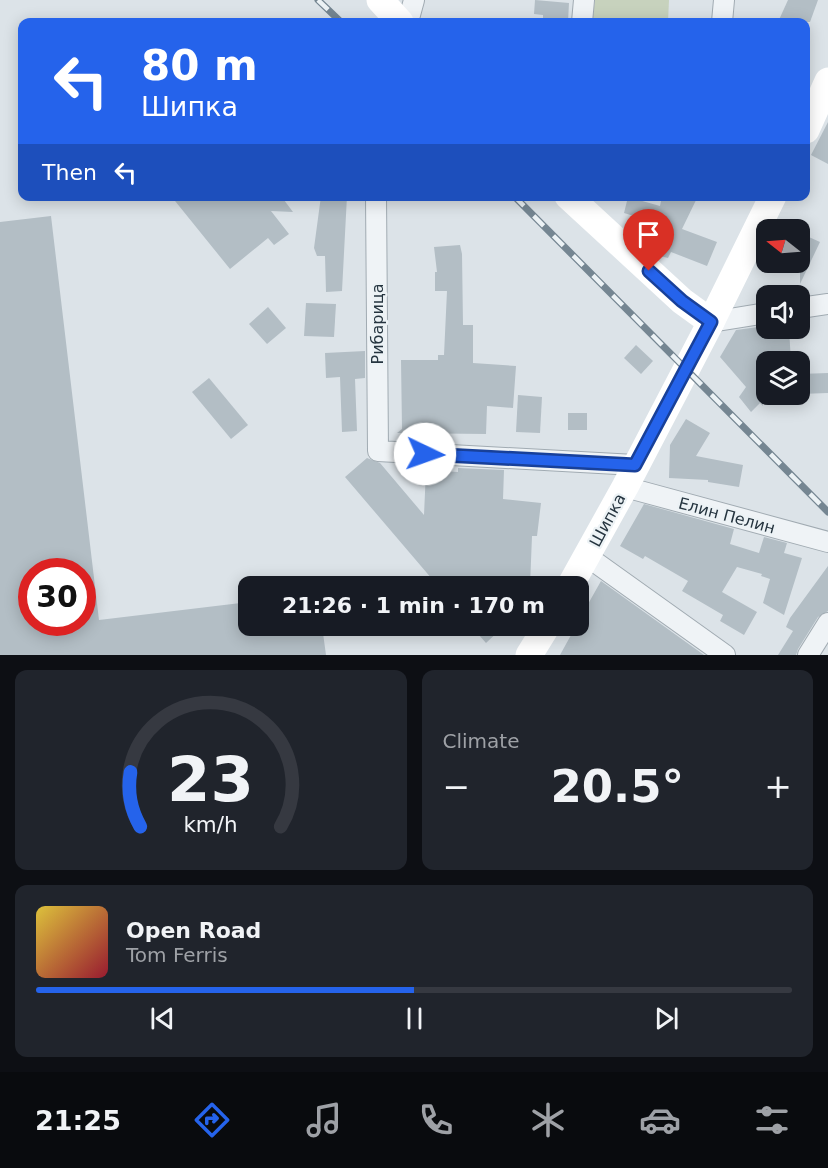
<!DOCTYPE html>
<meta charset="utf-8">
<style>
body{margin:0;font-family:"DejaVu Sans",sans-serif;background:#20242c;color:#f1f3f6;height:100vh;display:flex;flex-direction:column;font-size:22px;white-space:nowrap}
*{box-sizing:border-box;margin:0}
p{font-size:20px;color:#9ea1a6}
.icon{flex:none;width:33px;height:33px;fill:none;stroke:currentColor;stroke-width:2;stroke-linecap:round;stroke-linejoin:round}
.map{position:relative;height:655px;overflow:hidden}
.sheet{display:flex;flex-direction:column;gap:15px;padding:15px;background:#0d0f14;flex:1}
.sheet>*{flex:none}
.hud{position:absolute;left:18px;top:18px;width:792px;height:183px;border-radius:12px;box-shadow:0 3px 15px #0003;background:#2563eb;color:#fff;overflow:hidden}
.needle{width:39px;rotate:287deg}
.tools{position:absolute;left:756px;top:219px;display:grid;gap:12px}
.tools a{display:grid;place-items:center;width:54px;height:54px;border-radius:12px;background:#171b24;box-shadow:0 3px 15px #0003;font-size:30px}
.speed{position:absolute;left:18px;top:558px;display:flex;gap:12px;font-size:30px;font-weight:700;text-align:center}
.speed>*{display:grid;place-content:center;width:78px;height:78px;border-radius:50%;background:#171b24;box-shadow:0 3px 15px #0003;line-height:1}
.speed .limit{border:9px solid #d22;background:#fff;color:#111}
.pin{position:absolute;display:grid;place-items:center;width:51px;height:51px;color:#fff;margin:-62px -26px;border-radius:50% 50% 50% 0;rotate:-45deg;box-shadow:0 0 6px #0007}
.pin .icon{rotate:45deg}
.me{position:absolute;width:66px;margin:-33px;rotate:93deg;stroke-linejoin:round;filter:drop-shadow(0 0 4px #0008)}
.turn{display:flex;align-items:center;gap:21px;height:126px;padding:0 24px;font-size:27px}
.turn .icon{width:78px;height:78px;stroke-width:2.5}
.turn b{display:block;font-size:42px;line-height:51px}
.then{display:flex;align-items:center;height:57px;padding:0 24px;background:#0003;gap:12px;font-size:22px}
.big{font-size:45px;font-weight:600;line-height:1.1}
.sheet .card{flex:1;display:flex;flex-direction:column;justify-content:center;gap:9px;min-width:0;padding:0 21px;border-radius:12px;background:#20242c}
.sheet .dial{align-items:center;gap:0}
.dial svg{height:156px;overflow:visible;fill:none;stroke:#363941;stroke-width:7;stroke-linecap:round;text-anchor:middle}
.dial text{fill:#f1f3f6;stroke:none}
.song{display:flex;align-items:center;gap:18px}
.cover{width:72px;height:72px;border-radius:9px;background:linear-gradient(135deg,hsl(50 70% 55%),hsl(350 70% 35%))}
.played{height:6px;border-radius:3px;background:linear-gradient(90deg,#2563eb 50%,#363941 50%)}
.keys{display:flex;justify-content:space-around;direction:ltr}
.heat{display:flex;justify-content:space-between;align-items:center;font-size:33px;direction:ltr}
.sheet .tiles{flex:1;display:grid;gap:15px;grid-template-columns:1fr 1fr}
.card:last-child{grid-column:span 2}
.trip{position:absolute;left:238px;top:576px;width:351px;height:60px;border-radius:12px;background:#171b24;box-shadow:0 3px 15px #0003;font-weight:600;line-height:60px;text-align:center}
.tab-bar{display:flex;height:96px;justify-content:space-around;align-items:center;background:#090b0e;color:#9ea1a6}
.tab-bar .icon{width:42px;height:42px}
.tab-bar .current{color:#2563eb}
.tab-bar b{font-size:27px;color:#f1f3f6}
.map>svg:first-child{display:block}
.green{fill:#c7d2bd}
.building{fill:#b3bec5;fill-rule:evenodd}
.lines{fill:none;stroke-linecap:round;stroke-linejoin:round}
.street-casing{stroke:#a1abb2;stroke-width:22}
.street{stroke:#eff3f6;stroke-width:20}
.secondary{stroke:#fff;stroke-width:27}
.rail-casing{stroke:#758692;stroke-width:7}
.rail{stroke:#ecf2f5;stroke-width:4.5;stroke-dasharray:14;stroke-linecap:butt}
.route-casing{stroke:#184099;stroke-width:15}
.route{stroke:#2563eb;stroke-width:10}
.labels{text-anchor:middle;stroke-width:4.5;stroke-linejoin:round;paint-order:stroke}
.street-label{font-size:16px;fill:#25343f;stroke:#ecf2f5}
</style>
<div class="map">
<svg width="828" height="655" viewBox="0 0 828 655">
<rect width="100%" height="100%" fill="#dce3e8"/>
<path class="green" d="M595 0H669L668 22H592Z"/>
<g class="building">
<path d="M535 0 569 3 568 22 543 21V15L534 14Z"/>
<path d="M788 0H818L810 22H778Z"/>
<path d="M828 122V164L811 155Z"/>
<path d="M171 196H281L293 212 271 211 289 234 274 245 268 238 230 269Z"/>
<path d="M321 196H347L342 291 326 292 325 256H317L314 248Z"/>
<path d="M662 196H698L682 229 717 242 707 266 671 252 668 258 656 255 651 251 657 223 624 213 628 197 660 206Z"/>
<path d="M51 216 99 620 249 602V626H322L326 655H0V222ZM32 572H82V622H32Z"/>
<path d="M800 233 820 242 800 284Z"/>
<path d="M460 245 462 254 463 325H473V363L516 366 513 408 487 406 486 434 397 433 402 429 401 360H438V355H444L447 291H435V272H437L434 247Z"/>
<path d="M306 303 336 304 334 337 304 336Z"/>
<path d="M268 307 286 328 267 344 249 324Z"/>
<path d="M766 326V328H789L791 362H759L763 406 760 403 751 412 739 397 746 387 720 357 736 330Z"/>
<path d="M636 345 653 361 641 374 624 358Z"/>
<path d="M365 351V378L355 379 357 431 342 432 340 377 326 378 325 353Z"/>
<path d="M828 373V393L800 394V374Z"/>
<path d="M209 378 248 425 231 439 192 392Z"/>
<path d="M518 395 542 397 540 433 516 432Z"/>
<rect x="568" y="413" width="19" height="17"/>
<path d="M686 419 710 433 696 456 743 465 739 487 708 482V480L669 478 670 445Z"/>
<path d="M367 458 380 463 424 515 426 470 458 472V468L504 470 503 499 541 503 537 536H532L530 586H438L345 477Z"/>
<path d="M644 504 734 529 730 544 759 553 764 537 787 543 784 553 802 558 784 615 763 603 770 579 761 576 762 574 737 567 722 592 757 612 744 635 720 621 723 615 682 591 688 581 645 556 643 559 620 546Z"/>
<path d="M828 566V611L818 617 798 649 796 655H778L793 631 786 627 790 618Z"/>
<path d="M601 581 704 655H560L576 626H579V620Z"/>
<path d="M471 626H504L486 643Z"/>
</g>
<g class="lines">
<g class="street-casing">
<g id="street">
<path d="M408 22 414 0"/>
<path d="M582 22 584 0"/>
<path d="M722 22 724 0"/>
<path d="M376 196 378 451 635 465"/>
<path d="M800 308 828 304"/>
<path d="M711 322 766 313"/>
<path d="M625 487 828 542"/>
<path d="M588 557 725 655"/>
<path d="M808 655 828 623"/>
</g>
</g>
<use href="#street" class="street"/>
<g class="secondary">
<path d="M380 0 400 22"/>
<path d="M806 130 828 81"/>
<path d="M568 196 682 301 711 322"/>
<path d="M570 586 625 487 711 322 773 196"/>
<path d="M529 655 547 626"/>
</g>
<g class="rail-casing">
<g id="rail">
<path d="M318 0 341 22"/>
<path d="M514 196 828 512"/>
</g>
</g>
<use href="#rail" class="rail"/>
</g>
<g class="lines">
<g class="route-casing">
<path id="route" d="M425 454 635 465 711 322 682 301 649 271"/>
</g>
<use href="#route" class="route"/>
</g>
<g class="labels">
<g class="street-label">
<text transform="translate(377 324) rotate(-90)" y="6">Рибарица</text>
<text transform="translate(727 515) rotate(15)" y="6">Елин Пелин</text>
<text transform="translate(607 520) rotate(-62)" y="6">Шипка</text>
</g>
</g>
</svg>
<div class="tools">
<a><svg class="needle" viewBox="-14 -14 28 28"><path d="M0-13l5 13h-10z" fill="#e53935"/><path d="M0 13l5-13h-10z" fill="#9ea1a6"/></svg></a>
<a><svg class="icon" aria-label="sound" viewBox="0 0 24 24"><path d="M4 9h4l5-4v14l-5-4H4zM17 9q2 3 0 6"/></svg></a>
<a><svg class="icon" aria-label="layers" viewBox="0 0 24 24"><path d="M12 4l9 5-9 5-9-5zM3 14l9 5 9-5"/></svg></a>
</div>
<div class="speed"><div class="limit">30</div></div>
<div class="pin" style="left:649px;top:271px;background:#d93025"><svg class="icon" aria-label="arrive" viewBox="0 0 24 24"><path d="M6 21V4h12l-3 4 3 4H6"/></svg></div>
<svg class="me" style="left:425px;top:454px" viewBox="-20 -20 40 40"><circle r="19" fill="#fff"/><path d="M0-13L10 11 0 6-10 11z" fill="#2563eb"/></svg>
<div class="trip">21:26 · 1 min · 170 m</div>
<div class="hud">
<div class="turn"><svg class="icon" aria-label="left" viewBox="0 0 24 24"><path d="M17 20v-9H6M10 6l-5 5 5 5"/></svg><div><b>80 m</b>Шипка</div></div>
<div class="then">Then<svg class="icon" aria-label="left" viewBox="0 0 24 24"><path d="M17 20v-9H6M10 6l-5 5 5 5"/></svg></div>
</div>
</div>
<section class="sheet">
<div class="tiles">
<div class="card dial"><svg viewBox="0 0 100 80">
<path d="M14 69A42 42 0 1 1 86 69"/>
<path d="M14 69A42 42 0 0 1 9 41" stroke="#2563eb"/>
<text x="50" y="56" font-size="32" font-weight="700">23</text>
<text x="50" y="72" font-size="11">km/h</text>
</svg></div>
<div class="card"><p>Climate</p>
<div class="heat"><a>−</a><b class="big">20.5°</b><a>+</a></div>
</div>
<div class="card">
<div class="song"><i class="cover"></i><div><b>Open Road</b><p>Tom Ferris</p></div></div>
<div class="played"></div>
<div class="keys"><svg class="icon" aria-label="previous" viewBox="0 0 24 24"><path d="M18 5L8 12l10 7zM5 5v14"/></svg><svg class="icon" aria-label="pause" viewBox="0 0 24 24"><path d="M8 5v14M16 5v14"/></svg><svg class="icon" aria-label="next" viewBox="0 0 24 24"><path d="M6 5l10 7-10 7zM19 5v14"/></svg></div>
</div>
</div>
</section>
<nav class="tab-bar">
<b>21:25</b>
<svg class="icon current" aria-label="directions" viewBox="0 0 24 24"><path d="M12 3l9 9-9 9-9-9zM9 14v-3h6M13 9l2 2-2 2"/></svg>
<svg class="icon" aria-label="music" viewBox="0 0 24 24"><path d="M9 18V5l10-2v13"/><circle cx="6" cy="18" r="3"/><circle cx="16" cy="16" r="3"/></svg>
<svg class="icon" aria-label="phone" viewBox="0 0 24 24"><path d="M5 4h4l2 5-3 2q2 4 5 5l2-3 5 2v4C11 20 4 13 5 4z"/></svg>
<svg class="icon" aria-label="climate" viewBox="0 0 24 24"><path d="M12 3v18M4 7l16 10M4 17L20 7"/></svg>
<svg class="icon" aria-label="car" viewBox="0 0 24 24"><path d="M5 17H2v-5l4-1 3-4h7l3 4 3 1v5h-3M9 17h6M6 11h13"/><circle cx="7" cy="17" r="2"/><circle cx="17" cy="17" r="2"/></svg>
<svg class="icon" aria-label="filters" viewBox="0 0 24 24"><path d="M4 7h16M4 17h16"/><circle cx="9" cy="7" r="2"/><circle cx="15" cy="17" r="2"/></svg>
</nav>
